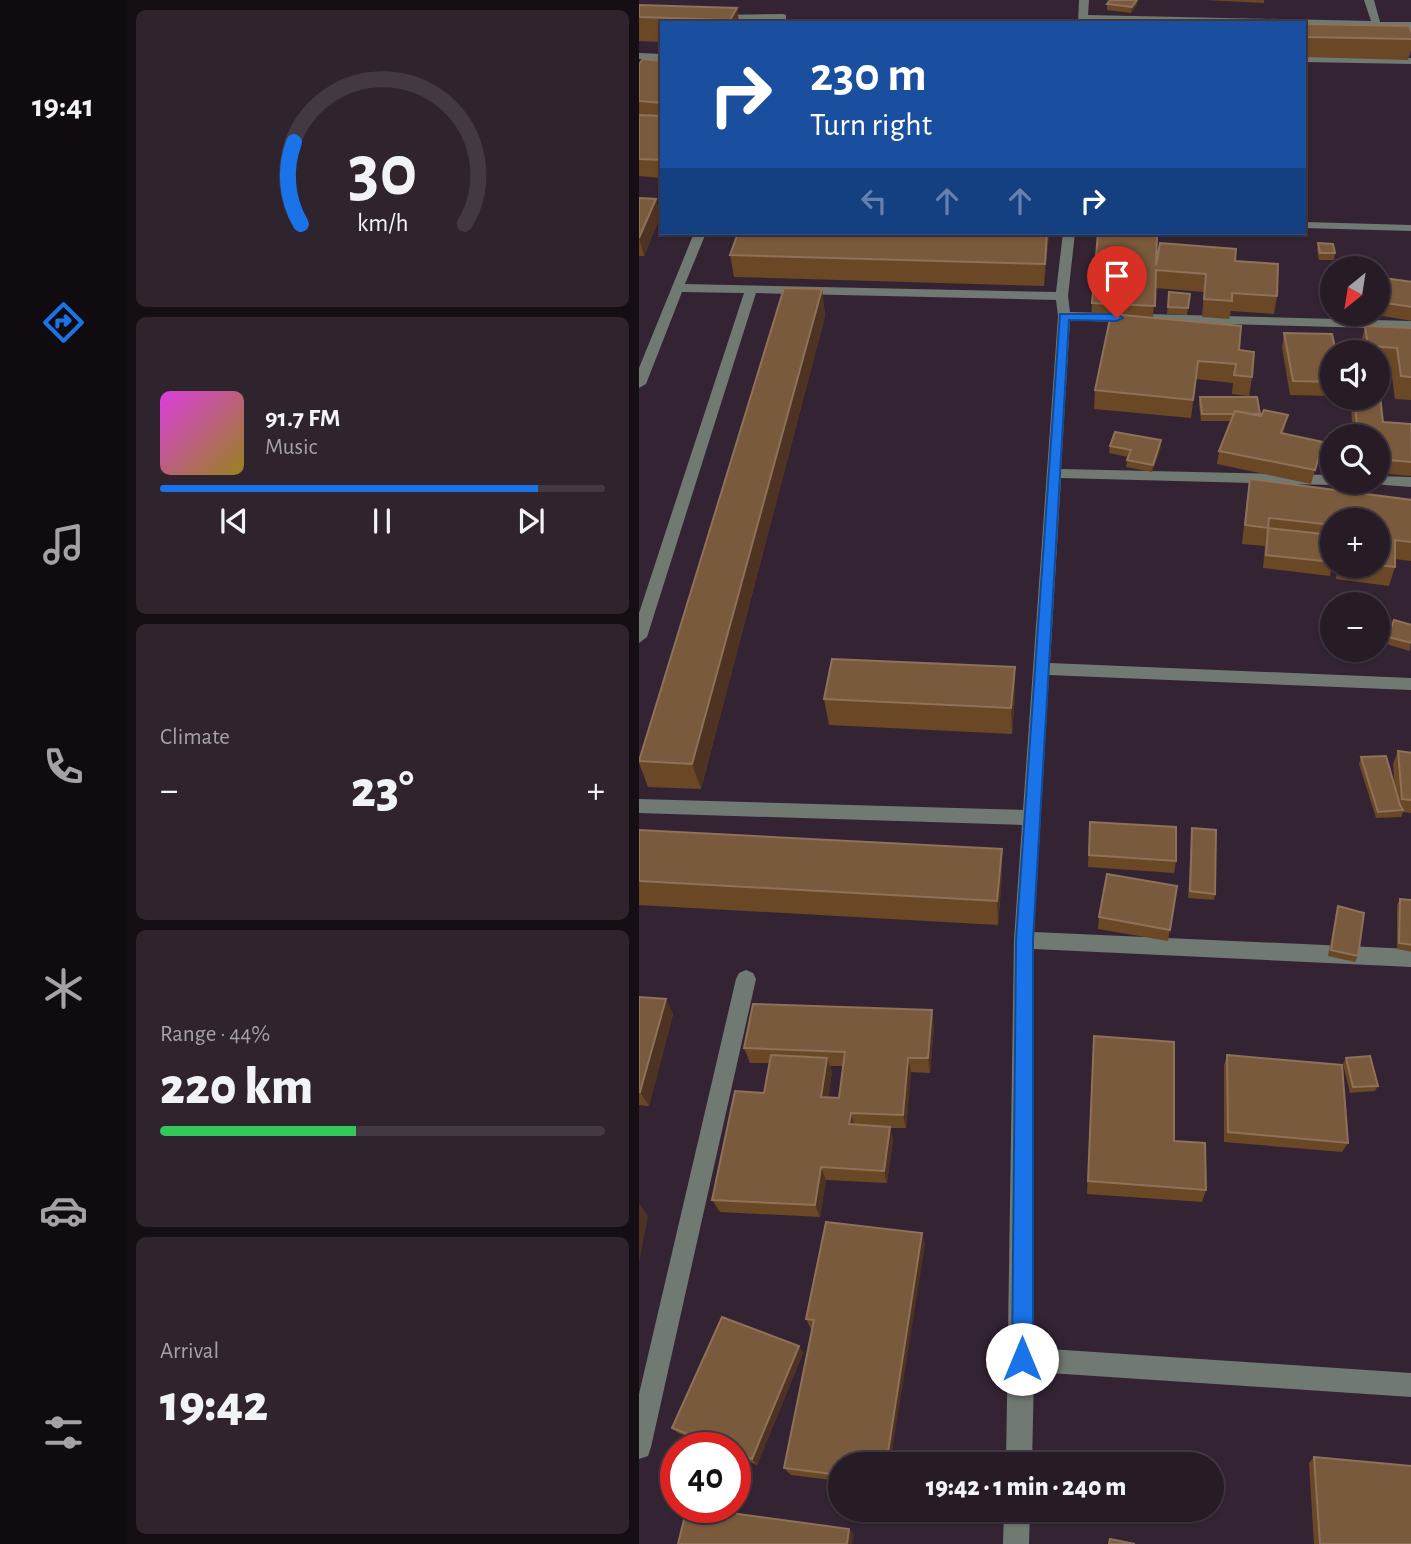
<!DOCTYPE html>
<meta charset="utf-8">
<style>
body{margin:0;font-family:"Alegreya Sans",sans-serif;background:#2f242e;color:#f1f3f6;height:100vh;display:flex;flex-direction:column;font-size:26px;white-space:nowrap}
*{box-sizing:border-box;margin:0}
p{font-size:23px;color:#a4a1a7}
.icon{flex:none;width:38px;height:38px;fill:none;stroke:currentColor;stroke-width:2;stroke-linecap:round;stroke-linejoin:round}
.map{position:relative;flex:1;overflow:hidden}
.sheet{display:flex;flex-direction:column;gap:10px;padding:10px;background:#150f15;width:513px}
.sheet>*{flex:none}
.top-card{position:absolute;left:21px;top:21px;width:646px;height:214px;border-radius:0px;box-shadow:0 2px 5px #0004,0 0 0 2px #433943;background:#1a4fa0;color:#fff;overflow:hidden}
.needle{width:46px;rotate:210deg}
.buttons{position:absolute;left:681px;top:256px;display:grid;gap:14px}
.buttons a{display:grid;place-items:center;width:70px;height:70px;border-radius:50%;background:#271b26;box-shadow:0 2px 5px #0004,0 0 0 2px #433943;font-size:35px}
.speed{position:absolute;left:21px;top:1432px;display:flex;gap:14px;font-size:35px;font-weight:700;text-align:center}
.speed>*{display:grid;place-content:center;width:91px;height:91px;border-radius:50%;background:#271b26;box-shadow:0 2px 5px #0004,0 0 0 2px #433943;line-height:1}
.speed .limit{border:10px solid #d22;background:#fff;color:#111}
.pin{position:absolute;display:grid;place-items:center;width:60px;height:60px;color:#fff;margin:-72px -30px;border-radius:50% 50% 50% 0;rotate:-45deg;box-shadow:0 0 7px #0007}
.pin .icon{rotate:45deg}
.me{position:absolute;width:77px;margin:-38px;rotate:0deg;stroke-linejoin:round;filter:drop-shadow(0 0 5px #0008)}
.turn{display:flex;align-items:center;gap:24px;height:147px;padding:0 35px;font-size:32px}
.turn .icon{width:91px;height:91px;stroke-width:2.5}
.turn b{display:block;font-size:49px;line-height:60px}
.lanes{display:flex;align-items:center;height:66px;padding:0 35px;background:#0003;justify-content:center;gap:35px;direction:ltr}
.lanes .off{opacity:.35}
.big{font-size:52px;font-weight:800;line-height:1.1}
.sheet .card{flex:1;display:flex;flex-direction:column;justify-content:center;gap:10px;min-width:0;padding:0 24px;border-radius:10px;background:#2f242e}
.sheet .dial{align-items:center;gap:0}
.dial svg{height:182px;overflow:visible;fill:none;stroke:#433943;stroke-width:7;stroke-linecap:round;text-anchor:middle}
.dial text{fill:#f1f3f6;stroke:none}
.song{display:flex;align-items:center;gap:21px}
.cover{width:84px;height:84px;border-radius:10px;background:linear-gradient(135deg,hsl(300 70% 55%),hsl(50 70% 35%))}
.played{height:7px;border-radius:4px;background:linear-gradient(90deg,#1a73e8 85%,#433943 85%)}
.keys{display:flex;justify-content:space-around;direction:ltr}
.heat{display:flex;justify-content:space-between;align-items:center;font-size:38px;direction:ltr}
.charge{height:10px;border-radius:5px;background:linear-gradient(90deg,#34c759 44%,#433943 0)}
.trip{position:absolute;left:189px;top:1452px;width:396px;height:70px;border-radius:35px;background:#271b26;box-shadow:0 2px 5px #0004,0 0 0 2px #433943;font-weight:800;line-height:70px;text-align:center}
main{display:flex;flex:1;min-height:0}
.dock{display:flex;flex-direction:column;width:126px;justify-content:space-around;align-items:center;background:#100b0f;color:#a4a1a7}
.dock .icon{width:49px;height:49px}
.dock .selected{color:#1a73e8}
.dock b{font-size:32px;color:#f1f3f6}
.map>svg:first-child{display:block}
.lines{fill:none;stroke-linecap:round;stroke-linejoin:round}
.minor{fill:#707a73;fill-rule:evenodd}
.wall{fill:#6a4826;fill-rule:evenodd}
.shaded-wall{fill:#4e3222}
.building{fill:#795a3c;stroke:#8d7159;stroke-width:2}
.route{fill:#1a73e8;stroke:#114b97;stroke-width:2}
</style>
<main>
<nav class="dock">
<b>19:41</b>
<svg class="icon selected" aria-label="directions" viewBox="0 0 24 24"><path d="M12 3l9 9-9 9-9-9zM9 14v-3h6M13 9l2 2-2 2"/></svg>
<svg class="icon" aria-label="music" viewBox="0 0 24 24"><path d="M9 18V5l10-2v13"/><circle cx="6" cy="18" r="3"/><circle cx="16" cy="16" r="3"/></svg>
<svg class="icon" aria-label="phone" viewBox="0 0 24 24"><path d="M5 4h4l2 5-3 2q2 4 5 5l2-3 5 2v4C11 20 4 13 5 4z"/></svg>
<svg class="icon" aria-label="climate" viewBox="0 0 24 24"><path d="M12 3v18M4 7l16 10M4 17L20 7"/></svg>
<svg class="icon" aria-label="car" viewBox="0 0 24 24"><path d="M5 17H2v-5l4-1 3-4h7l3 4 3 1v5h-3M9 17h6M6 11h13"/><circle cx="7" cy="17" r="2"/><circle cx="17" cy="17" r="2"/></svg>
<svg class="icon" aria-label="filters" viewBox="0 0 24 24"><path d="M4 7h16M4 17h16"/><circle cx="9" cy="7" r="2"/><circle cx="15" cy="17" r="2"/></svg>
</nav>
<section class="sheet">
<div class="card dial"><svg viewBox="0 0 100 80">
<path d="M14 69A42 42 0 1 1 86 69"/>
<path d="M14 69A42 42 0 0 1 11 33" stroke="#1a73e8"/>
<text x="50" y="56" font-size="32" font-weight="700">30</text>
<text x="50" y="72" font-size="11">km/h</text>
</svg></div>
<div class="card">
<div class="song"><i class="cover"></i><div><b>91.7 FM</b><p>Music</p></div></div>
<div class="played"></div>
<div class="keys"><svg class="icon" aria-label="previous" viewBox="0 0 24 24"><path d="M18 5L8 12l10 7zM5 5v14"/></svg><svg class="icon" aria-label="pause" viewBox="0 0 24 24"><path d="M8 5v14M16 5v14"/></svg><svg class="icon" aria-label="next" viewBox="0 0 24 24"><path d="M6 5l10 7-10 7zM19 5v14"/></svg></div>
</div>
<div class="card"><p>Climate</p>
<div class="heat"><a>−</a><b class="big">23°</b><a>+</a></div>
</div>
<div class="card"><p>Range · 44%</p><b class="big">220 km</b><div class="charge"></div></div>
<div class="card"><p>Arrival</p><b class="big">19:42</b></div>
</section>
<div class="map">
<svg width="773" height="1544" viewBox="0 0 773 1544">
<rect width="100%" height="100%" fill="#342433"/>
<g class="lines">
<g class="minor">
<path d="M440 0H450L449 15 732 21 725 0H735L741 22H773V28L665 26V23H439Z"/>
<path d="M144 14 147 15V19L77 21 72 18 77 15Z"/>
<path d="M0 53 23 54V60L0 59Z"/>
<path d="M665 56 773 58V64L665 62Z"/>
<path d="M665 222 773 225V231L665 228Z"/>
<path d="M55 233H67L46 284 417 292 424 233H436L429 296 431 312 773 321V329L431 320 422 469 693 475V481H699L693 485 422 478 411 663 773 678V690L410 675 395 932 773 949V967L395 949V1348L773 1373V1397L395 1372 393 1465H367L375 940 383 825 0 813V799L384 810 419 316 417 300 117 293 8 637 0 643V613L105 293 43 292 7 384 0 388V368Z"/>
<path d="M738 476 773 477V487L733 484 731 481H738Z"/>
<path d="M107 970 114 973 117 979 12 1447 9 1456 0 1459V1394L97 979 100 973Z"/>
<path d="M365 1510H391L390 1544H364Z"/>
</g>
</g>
<g class="wall">
<path d="M567 0H625V3Z"/>
<path d="M468 4 498 5 492 13 468 10Z"/>
<path d="M0 5 98 8 100 23H23V42L0 41Z"/>
<path d="M665 24 773 34V47L769 60 665 57Z"/>
<path d="M23 61V178L0 176V64Z"/>
<path d="M0 198 17 199 21 217 5 256H0Z"/>
<path d="M99 233H410L405 286 95 277 91 255Z"/>
<path d="M679 243 696 253 695 260H680L678 250Z"/>
<path d="M596 261 638 296 635 314 592 311 590 319 563 317 565 292 516 288 514 318 600 350 613 377 610 396 593 394 594 383 557 379 552 418 455 409 456 390 470 322 452 321 453 303 517 265Z"/>
<path d="M738 277 773 282V321L726 313H738Z"/>
<path d="M183 289 186 316 62 789 9 787 0 763V759Z"/>
<path d="M530 292 551 294 548 315 528 314Z"/>
<path d="M726 326 773 328V400L756 399 752 370 741 369 748 379 741 396 744 422 773 427V476L738 473V436H693V479H690L688 446 691 433 714 434 712 408 715 397H738V352H721V348Z"/>
<path d="M645 333 693 352V396L651 395 643 347Z"/>
<path d="M561 397 621 414V416L646 428 644 434 684 442 672 484 578 464 580 451 592 421H562L560 404Z"/>
<path d="M522 440V447L513 472 487 467 489 457 470 453 471 446Z"/>
<path d="M611 479 773 500V563L772 561 756 559V567L750 586 697 579 698 565H738V520H693V565L691 576 624 568 626 545V546L603 544 608 497Z"/>
<path d="M755 620 773 625 771 651 747 644Z"/>
<path d="M376 667V693L373 734 190 725 185 699Z"/>
<path d="M759 751 773 752V813L764 812 762 817 737 818 720 764 722 757 756 790 754 764Z"/>
<path d="M451 822 537 861 535 873 449 867Z"/>
<path d="M553 828 576 894 575 900 549 898Z"/>
<path d="M0 830 363 874 359 925 0 905Z"/>
<path d="M538 886 529 941 459 929 460 917Z"/>
<path d="M761 899 773 900V952L758 949V905Z"/>
<path d="M699 906 719 956 716 962 689 956 697 913Z"/>
<path d="M0 997 34 1014 10 1106 0 1105Z"/>
<path d="M295 1025 291 1073 272 1072 267 1128H251L254 1140 248 1183 187 1180 181 1217 81 1212 73 1200 125 1093 130 1063H111L105 1048ZM191 1066H204L200 1098H189L193 1072Z"/>
<path d="M455 1036 535 1141 567 1190 563 1202 448 1194Z"/>
<path d="M588 1055 709 1143 703 1152 585 1142V1065Z"/>
<path d="M707 1058 739 1086 736 1091 711 1093 704 1064Z"/>
<path d="M283 1233 286 1245 201 1465V1481L152 1475 145 1468 174 1329H172L167 1319Z"/>
<path d="M160 1346 164 1353 118 1465 96 1456V1447H75L39 1433 33 1428Z"/>
<path d="M675 1457 773 1544H675L670 1463Z"/>
<path d="M455 1510H500V1512L499 1514Z"/>
</g>
<g class="shaded-wall">
<path d="M498 0V5L492 13 493 7Z"/>
<path d="M98 8 100 23H92L91 20Z"/>
<path d="M17 199 21 217 5 256 0 238Z"/>
<path d="M408 233H410L405 286 406 264Z"/>
<path d="M183 289 186 316 62 789 53 764Z"/>
<path d="M649 415 646 428 639 447 642 433Z"/>
<path d="M522 440V447L513 472 514 465Z"/>
<path d="M376 667V693L373 734 372 708Z"/>
<path d="M363 849V874L359 925 358 901Z"/>
<path d="M27 999 34 1014 10 1106 1 1092Z"/>
<path d="M293 1010 295 1025 291 1073 289 1058Z"/>
<path d="M188 1058 193 1072 187 1111 182 1097Z"/>
<path d="M269 1058 272 1072 267 1128 264 1115Z"/>
<path d="M212 1113 216 1127 210 1124Z"/>
<path d="M251 1127 254 1140 248 1183 245 1171Z"/>
<path d="M182 1167 187 1180 181 1217 176 1205Z"/>
<path d="M0 1203 9 1216 0 1262Z"/>
<path d="M283 1233 286 1245 251 1465H247Z"/>
<path d="M160 1346 164 1353 118 1465 113 1459Z"/>
<path d="M210 1529 215 1534 213 1544H208Z"/>
</g>
<g class="building">
<path d="M471 0H498L493 7 468 4Z"/>
<path d="M0 5 98 8 91 20 0 17Z"/>
<path d="M464 19 634 23H464Z"/>
<path d="M665 24 770 26 773 34V39L665 37Z"/>
<path d="M4 59 23 61V103L0 101V64Z"/>
<path d="M0 115 23 116V160L0 159Z"/>
<path d="M0 198 17 199 0 238Z"/>
<path d="M99 233H408L406 264 91 255Z"/>
<path d="M459 233 518 235 517 265 521 243 597 249 596 261 639 264 638 296 593 293V301L565 299 567 274 517 270 516 306 453 303Z"/>
<path d="M679 243 694 244 696 253H681Z"/>
<path d="M738 277 773 282V307L738 302Z"/>
<path d="M145 288 183 289 53 764 0 761Z"/>
<path d="M530 292 551 294 549 308 529 307Z"/>
<path d="M472 314 602 326 600 350 615 352 613 377 595 375 597 364 559 361 554 400 456 390Z"/>
<path d="M726 326 773 328V377L762 376 758 348 729 346Z"/>
<path d="M645 333 693 334 697 352H693V382L654 381Z"/>
<path d="M738 369 750 372 740 396 738 395Z"/>
<path d="M738 396H741L744 422 772 424 773 462 738 459V436H693V459L691 433 719 435 715 397H738Z"/>
<path d="M561 397H618L621 414H613L596 411 595 414H563Z"/>
<path d="M625 410 649 415 642 433 684 442 676 470 580 451 596 411 622 416Z"/>
<path d="M476 432 522 440 514 465 488 460 492 450 471 446Z"/>
<path d="M611 479 773 500V542L756 540V567L738 565V520H693V525L630 518 629 528 606 525Z"/>
<path d="M629 528 693 535V562L627 555Z"/>
<path d="M755 620 773 625V643L749 637Z"/>
<path d="M193 659 376 667 372 708 185 699Z"/>
<path d="M759 751 773 753V800L763 799Z"/>
<path d="M747 756 761 805 764 810 739 812 722 757Z"/>
<path d="M451 822 537 827V861L450 855Z"/>
<path d="M553 828 577 830 576 894 551 891Z"/>
<path d="M0 830 363 849 358 901 0 881Z"/>
<path d="M468 874 538 886 531 930 460 917Z"/>
<path d="M761 899 773 900V945L760 943Z"/>
<path d="M699 906 725 913 719 956 692 950Z"/>
<path d="M0 997 27 999 1 1092H0Z"/>
<path d="M114 1004 293 1010 289 1058H269L264 1115 212 1113 210 1124 251 1127 245 1171 182 1167 176 1205 73 1200 96 1091 125 1093 132 1055 188 1058 182 1097 200 1098 206 1052 105 1048Z"/>
<path d="M455 1036 535 1042V1141L566 1143 567 1190 449 1181Z"/>
<path d="M588 1055 703 1065 709 1143 589 1132Z"/>
<path d="M731 1056 739 1086 714 1087 707 1058Z"/>
<path d="M187 1222 283 1233 247 1465H201V1475L145 1468 175 1320 167 1319Z"/>
<path d="M83 1317 160 1346 113 1459 96 1453V1447H83L33 1428Z"/>
<path d="M435 1452 500 1458V1465H434Z"/>
<path d="M675 1457 773 1466V1544H681Z"/>
<path d="M48 1507 210 1529 208 1544H39Z"/>
<path d="M471 1539 496 1544H470Z"/>
</g>
<path class="route" d="M421 314H478L484 318 478 321 430 320 394 940V1359L391 1367 383 1370 376 1367 373 1359 377 940Z"/>
</svg>
<div class="buttons">
<a><svg class="needle" viewBox="-14 -14 28 28"><path d="M0-13l5 13h-10z" fill="#e53935"/><path d="M0 13l5-13h-10z" fill="#a4a1a7"/></svg></a>
<a><svg class="icon" aria-label="sound" viewBox="0 0 24 24"><path d="M4 9h4l5-4v14l-5-4H4zM17 9q2 3 0 6"/></svg></a>
<a><svg class="icon" aria-label="search" viewBox="0 0 24 24"><circle cx="10" cy="10" r="6"/><path d="M15 15l6 6"/></svg></a>
<a>+</a>
<a>−</a>
</div>
<div class="speed"><div class="limit">40</div></div>
<div class="pin" style="left:478px;top:318px;background:#d93025"><svg class="icon" aria-label="arrive" viewBox="0 0 24 24"><path d="M6 21V4h12l-3 4 3 4H6"/></svg></div>
<svg class="me" style="left:383px;top:1359px" viewBox="-20 -20 40 40"><circle r="19" fill="#fff"/><path d="M0-13L10 11 0 6-10 11z" fill="#1a73e8"/></svg>
<div class="trip">19:42 · 1 min · 240 m</div>
<div class="top-card">
<div class="turn"><svg class="icon" aria-label="right" viewBox="0 0 24 24"><path d="M7 20v-9h11M14 6l5 5-5 5"/></svg><div><b>230 m</b>Turn right</div></div>
<div class="lanes"><svg class="icon off" aria-label="left" viewBox="0 0 24 24"><path d="M17 20v-9H6M10 6l-5 5 5 5"/></svg><svg class="icon off" aria-label="ahead" viewBox="0 0 24 24"><path d="M12 20V5M6 11l6-6 6 6"/></svg><svg class="icon off" aria-label="ahead" viewBox="0 0 24 24"><path d="M12 20V5M6 11l6-6 6 6"/></svg><svg class="icon" aria-label="right" viewBox="0 0 24 24"><path d="M7 20v-9h11M14 6l5 5-5 5"/></svg></div>
</div>
</div>
</main>
